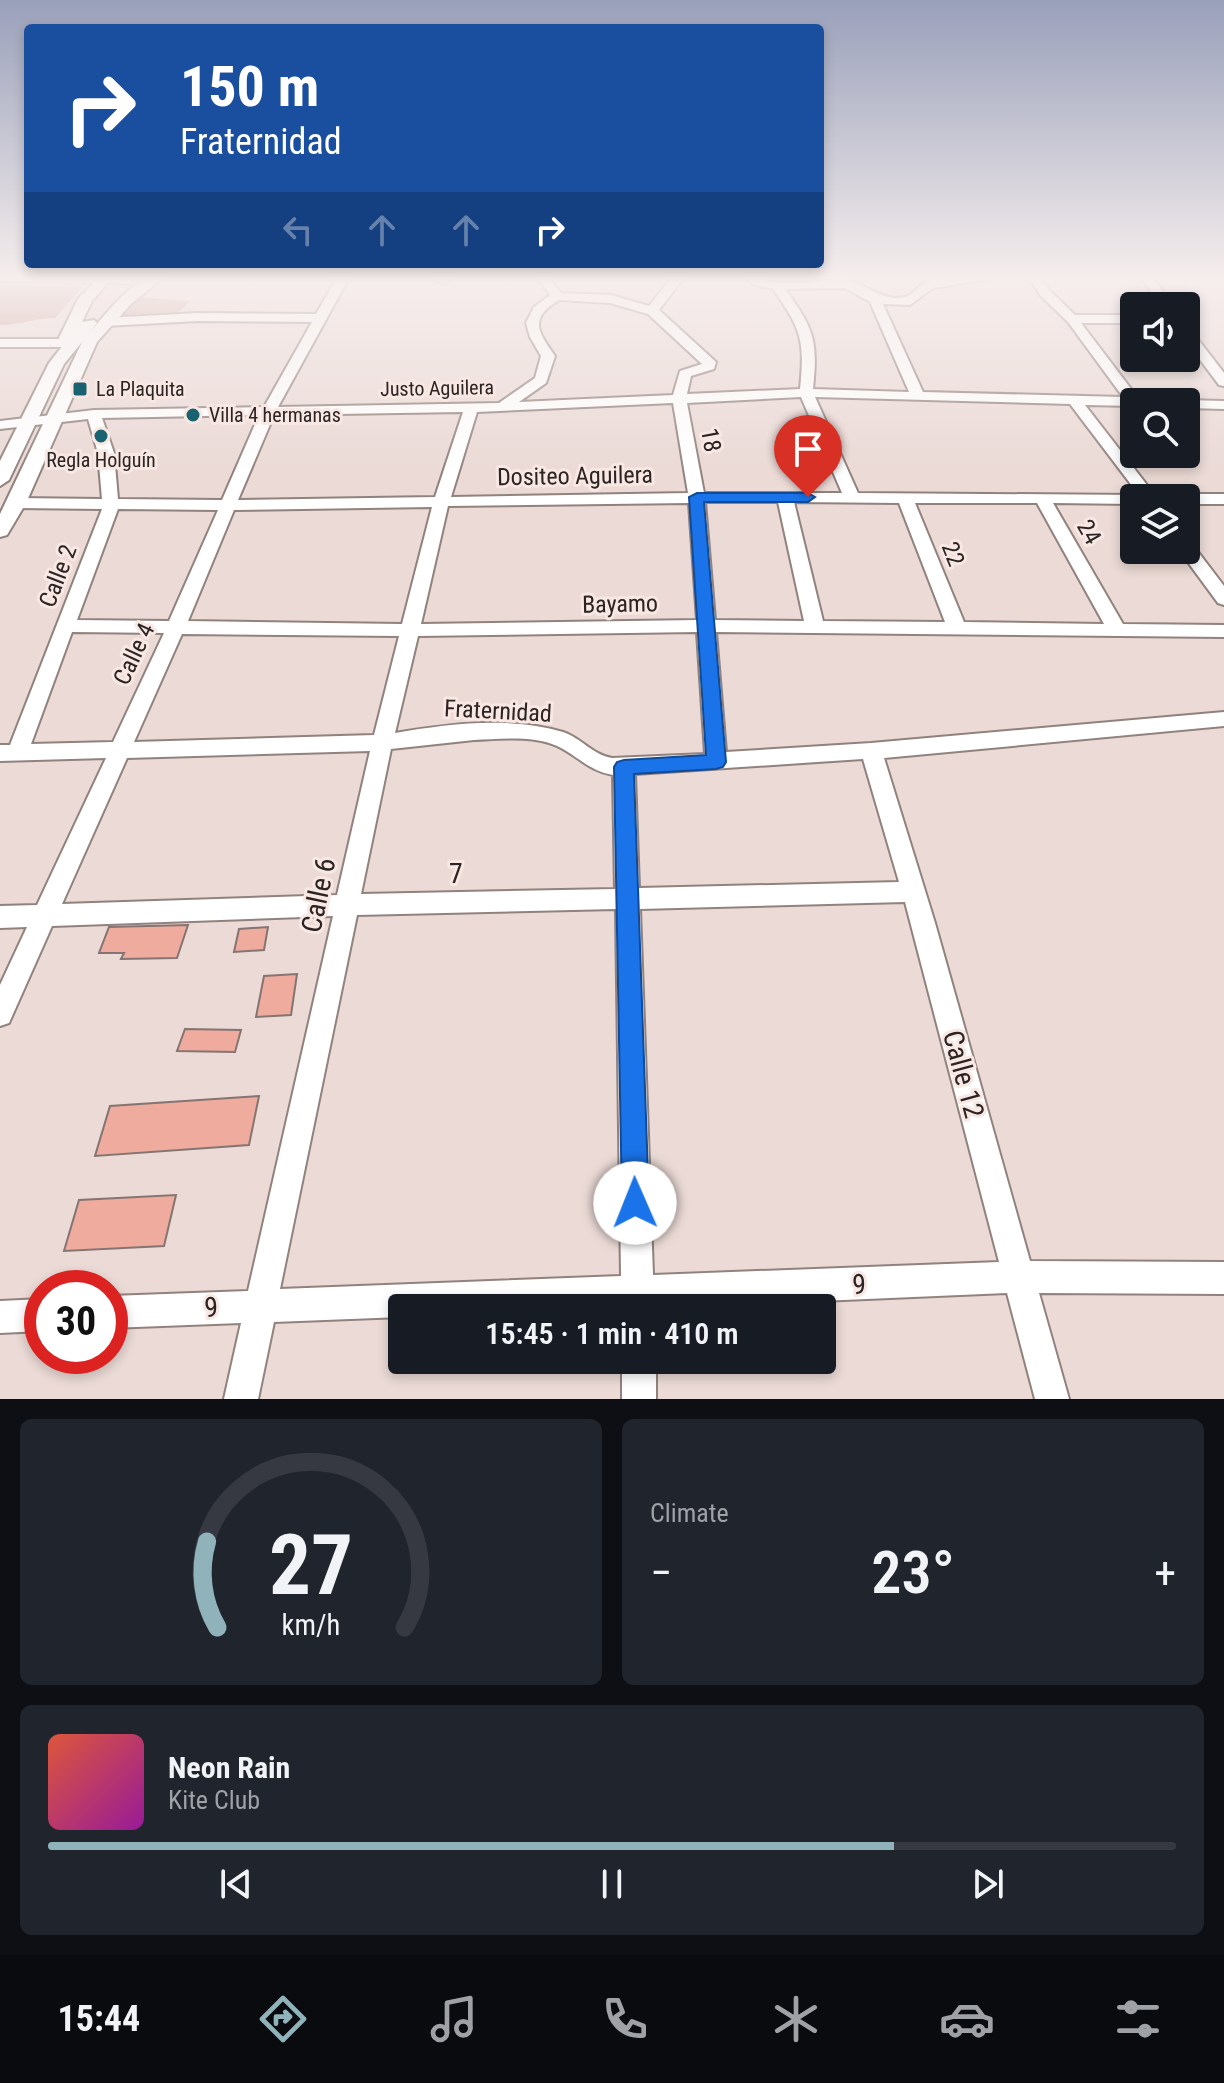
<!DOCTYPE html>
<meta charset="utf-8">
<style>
body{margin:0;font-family:"Roboto Condensed",sans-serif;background:#20242c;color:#f1f3f6;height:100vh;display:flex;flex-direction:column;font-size:30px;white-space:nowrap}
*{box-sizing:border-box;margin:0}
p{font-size:26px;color:#9ea1a6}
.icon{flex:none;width:44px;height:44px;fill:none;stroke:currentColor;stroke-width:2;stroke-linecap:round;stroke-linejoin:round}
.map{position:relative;height:1399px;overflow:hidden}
.drawer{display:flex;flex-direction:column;gap:20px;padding:20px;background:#0d0f14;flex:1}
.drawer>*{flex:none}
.top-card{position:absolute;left:24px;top:24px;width:800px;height:244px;border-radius:8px;box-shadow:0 4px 12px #0003;background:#1a4fa0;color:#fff;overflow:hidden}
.controls{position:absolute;left:1120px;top:292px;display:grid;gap:16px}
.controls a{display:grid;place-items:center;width:80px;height:80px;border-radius:8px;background:#171b24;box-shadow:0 4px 12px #0003;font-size:40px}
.speed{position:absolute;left:24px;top:1270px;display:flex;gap:16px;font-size:40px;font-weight:700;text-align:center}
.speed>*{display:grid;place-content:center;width:104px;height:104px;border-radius:50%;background:#171b24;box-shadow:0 4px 12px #0003;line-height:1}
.speed .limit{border:12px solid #d22;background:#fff;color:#111}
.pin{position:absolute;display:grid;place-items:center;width:68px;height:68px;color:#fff;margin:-82px -34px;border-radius:50% 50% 50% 0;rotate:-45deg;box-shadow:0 0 8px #0007}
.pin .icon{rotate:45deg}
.me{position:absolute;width:88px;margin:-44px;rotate:359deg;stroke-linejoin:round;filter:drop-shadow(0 0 6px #0008)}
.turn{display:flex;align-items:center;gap:28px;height:168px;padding:0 24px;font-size:36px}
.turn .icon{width:104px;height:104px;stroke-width:2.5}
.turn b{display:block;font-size:56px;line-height:68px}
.lanes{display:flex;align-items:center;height:76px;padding:0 24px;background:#0003;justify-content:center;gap:40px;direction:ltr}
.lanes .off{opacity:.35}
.big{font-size:60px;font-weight:600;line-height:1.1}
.drawer .card{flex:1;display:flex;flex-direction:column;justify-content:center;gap:12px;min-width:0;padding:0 28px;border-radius:12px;background:#20242c}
.drawer .dial{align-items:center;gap:0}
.dial svg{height:208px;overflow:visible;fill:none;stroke:#363941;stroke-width:7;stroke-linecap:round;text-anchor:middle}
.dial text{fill:#f1f3f6;stroke:none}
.song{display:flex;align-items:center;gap:24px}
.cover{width:96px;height:96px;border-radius:12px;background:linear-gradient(135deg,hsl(10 70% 55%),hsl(300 70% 35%))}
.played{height:8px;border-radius:4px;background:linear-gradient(90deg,#90b2ba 75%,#363941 75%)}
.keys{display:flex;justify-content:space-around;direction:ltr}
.heat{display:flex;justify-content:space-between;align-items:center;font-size:44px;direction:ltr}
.drawer .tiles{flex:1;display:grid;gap:20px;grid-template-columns:1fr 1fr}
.card:last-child{grid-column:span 2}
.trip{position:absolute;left:388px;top:1294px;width:448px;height:80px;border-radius:8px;background:#171b24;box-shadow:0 4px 12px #0003;font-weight:600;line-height:80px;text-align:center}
.tab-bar{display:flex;height:128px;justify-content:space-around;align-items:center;background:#090b0e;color:#9ea1a6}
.tab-bar .icon{width:56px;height:56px}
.tab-bar .active{color:#90b2ba}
.tab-bar b{font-size:36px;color:#f1f3f6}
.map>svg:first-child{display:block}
.green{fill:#cca299}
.building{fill:#efac9e;stroke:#857572;stroke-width:2}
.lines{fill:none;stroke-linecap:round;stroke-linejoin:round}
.minor-casing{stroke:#91827e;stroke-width:4}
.major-casing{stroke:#91827e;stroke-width:4}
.minor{fill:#fff;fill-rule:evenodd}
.major{fill:#fff;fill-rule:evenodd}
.route{fill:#1a73e8;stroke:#114b97;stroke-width:2}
.poi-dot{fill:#196270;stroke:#f8e7e3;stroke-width:3}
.labels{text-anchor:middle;stroke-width:6;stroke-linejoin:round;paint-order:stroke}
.far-street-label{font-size:20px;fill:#2a2423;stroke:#f8e7e3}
.far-poi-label{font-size:20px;fill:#2a2423;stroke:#f8e7e3;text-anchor:start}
.street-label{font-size:24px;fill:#2a2423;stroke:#f8e7e3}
.near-street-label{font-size:28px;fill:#2a2423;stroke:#f8e7e3}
</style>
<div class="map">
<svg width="1224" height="1399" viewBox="0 0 1224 1399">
<rect width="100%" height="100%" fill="#ebdad6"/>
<g class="green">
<path d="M7 285 83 286 55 318C36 318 19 325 0 325V286Z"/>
<path d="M140 297 190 301 176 315 118 318Z"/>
</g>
<g class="building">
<path d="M188 925 177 958 121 959 124 953H99L109 927Z"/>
<path d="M268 927 264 950 234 952 239 929Z"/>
<path d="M297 974 291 1015 256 1017 264 976Z"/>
<path d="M185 1029 241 1030 235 1052 177 1051Z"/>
<path d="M259 1096 249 1145 95 1156 110 1106Z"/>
<path d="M176 1195 164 1246 64 1251 79 1200Z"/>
</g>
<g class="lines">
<g class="minor-casing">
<g id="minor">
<path d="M0 276H152L158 280 152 284 0 281Z"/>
<path d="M338 276H350L278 407 499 403 535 378 541 356 530 337 526 323 534 307 550 295 536 276H548L561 293 611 295 649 306 673 276H685L659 310 716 362 714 369 691 376 687 394 800 389C805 339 801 329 773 289L752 284 745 276H757C775 291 823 277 847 281 869 284 881 302 905 297 912 296 917 287 924 283 941 274 979 276 998 276L992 279 933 288 910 305 883 304 923 392 1123 397 1068 322 1040 295 1028 276H1040L1049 290 1075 315H1134V323H1081L1141 402H1134V406L1085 405 1157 498H1134V504L1053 503 1123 624 1224 625V637L716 632 726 752 871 743 1224 712V726L884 758 935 923 1030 1261 1224 1262V1294L1039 1293 1069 1399H1035L1007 1293 654 1308H402V1317L274 1322 258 1399H224L241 1323 110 1328V1296L248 1291 333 916 52 926 9 1023 0 1026V985L27 927 0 928V906L37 905 106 758 0 761V745H10L102 509 16 508 8 503 16 498 102 499 98 453 88 419 0 429V421L94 410 264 407 312 322 198 321 105 326 99 322 105 318 198 313 316 314ZM845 288 870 302 909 392 813 389C818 340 814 329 785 289ZM559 300 610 303 648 314 702 364 680 371 673 395 519 402 546 383 555 356C537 331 529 318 559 300ZM801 397 842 493H704L687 403ZM815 397 1070 404 1139 495 858 493ZM673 403 688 493 451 497 477 412ZM463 412 435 497 238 500 274 415ZM259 415 222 500 118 499 114 453 102 418ZM705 502H778L804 621 715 620ZM794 502 899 503 945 622 823 621ZM689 503 697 620 421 624 448 506ZM915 503H1037L1104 624 964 622ZM432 507 402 624 188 621 234 510ZM118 509 218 510 169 621 77 620ZM72 632 164 633 113 742 31 744ZM697 632 705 754 612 758C593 755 581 738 563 732 510 716 448 724 395 733L418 636ZM182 634 399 636 374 735 134 742ZM474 740C499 739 533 735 557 746 578 756 589 771 613 775L615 889 361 894 391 749ZM370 751 337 895 62 904 127 758ZM863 759 899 882 639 888 635 774ZM905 902 999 1262 653 1275 640 909ZM616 909 621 1276 280 1289 357 915Z"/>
<path d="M441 276H454L443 284 437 280Z"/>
<path d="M1140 276H1152L1173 306H1161Z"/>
<path d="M1186 328 1190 329 1224 373V386L1219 385 1186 341Z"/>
<path d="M0 339H65L71 343 65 347H0Z"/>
<path d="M1186 400 1224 401V409L1186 408V402H1180Z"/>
<path d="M1186 494H1224V504H1186V498H1179Z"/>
<path d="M1186 543 1192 544 1224 586V605L1218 603 1179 550H1186Z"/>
<path d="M42 1299V1331L0 1333V1301Z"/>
<rect x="622" y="1360" width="34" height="39"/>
</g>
</g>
<g class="major-casing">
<path id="major" d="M100 276H114L92 301 82 322 94 320 97 323 90 332C109 311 134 274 165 276L130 305 97 342 26 503 7 535 0 537V514L82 342 64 364 9 480 0 486V461L49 363 64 344 58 340 78 299Z"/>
</g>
<use href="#minor" class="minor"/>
<use href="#major" class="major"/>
</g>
<linearGradient id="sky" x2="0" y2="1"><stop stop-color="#99a0ba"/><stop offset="0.59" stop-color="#f6eeed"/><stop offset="1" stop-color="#f6eeed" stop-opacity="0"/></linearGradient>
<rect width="1224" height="471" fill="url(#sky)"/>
<path class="route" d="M697 493H808L815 497 808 502H704L726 762 723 767 716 769 634 774 649 1203 645 1213 635 1217 626 1213 622 1203 614 767 617 762 624 760 706 755 689 497Z"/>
<g class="poi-dot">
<rect x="72" y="381" width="16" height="16" rx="4"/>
<circle cx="193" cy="415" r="8"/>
<circle cx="101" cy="436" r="8"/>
</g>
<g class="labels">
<g class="far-street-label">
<text transform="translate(437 388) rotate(-1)" y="7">Justo Aguilera</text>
</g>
<g class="far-poi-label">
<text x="96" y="396">La Plaquita</text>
<text x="209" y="422">Villa 4 hermanas</text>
<text x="101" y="467" text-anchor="middle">Regla Holguín</text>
</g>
<g class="street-label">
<text transform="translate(711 440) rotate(80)" y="8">18</text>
<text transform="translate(575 476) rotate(-1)" y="8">Dositeo Aguilera</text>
<text transform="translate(1089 532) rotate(60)" y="8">24</text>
<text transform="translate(953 554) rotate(68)" y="8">22</text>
<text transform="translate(58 576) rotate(-69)" y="8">Calle 2</text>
<text transform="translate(620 604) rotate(-1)" y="8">Bayamo</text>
<text transform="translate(134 654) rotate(-65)" y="8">Calle 4</text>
<text transform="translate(498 711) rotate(3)" y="8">Fraternidad</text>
</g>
<g class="near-street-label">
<text transform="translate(456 873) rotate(-1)" y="10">7</text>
<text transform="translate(318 895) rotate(-78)" y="10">Calle 6</text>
<text transform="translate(964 1074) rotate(75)" y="10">Calle 12</text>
<text transform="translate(859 1284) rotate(-2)" y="10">9</text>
<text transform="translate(211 1307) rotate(-3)" y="10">9</text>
</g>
</g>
</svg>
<div class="controls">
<a><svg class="icon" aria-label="sound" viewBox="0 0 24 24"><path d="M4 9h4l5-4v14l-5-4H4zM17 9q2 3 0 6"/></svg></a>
<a><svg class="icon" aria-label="search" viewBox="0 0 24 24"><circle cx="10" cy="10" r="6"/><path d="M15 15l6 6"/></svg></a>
<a><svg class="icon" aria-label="layers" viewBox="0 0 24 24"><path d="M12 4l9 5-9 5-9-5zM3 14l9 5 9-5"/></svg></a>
</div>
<div class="speed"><div class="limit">30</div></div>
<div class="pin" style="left:808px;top:497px;background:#d93025"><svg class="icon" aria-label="arrive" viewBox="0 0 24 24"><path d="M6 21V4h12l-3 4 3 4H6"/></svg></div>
<svg class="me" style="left:635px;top:1203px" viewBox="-20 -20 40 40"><circle r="19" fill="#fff"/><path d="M0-13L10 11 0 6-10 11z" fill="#1a73e8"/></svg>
<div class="trip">15:45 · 1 min · 410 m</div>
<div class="top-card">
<div class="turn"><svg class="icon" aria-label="right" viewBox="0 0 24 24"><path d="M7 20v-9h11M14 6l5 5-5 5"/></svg><div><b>150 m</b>Fraternidad</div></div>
<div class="lanes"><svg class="icon off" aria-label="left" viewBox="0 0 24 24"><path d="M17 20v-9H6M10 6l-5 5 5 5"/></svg><svg class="icon off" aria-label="ahead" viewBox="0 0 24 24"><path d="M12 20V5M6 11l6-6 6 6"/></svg><svg class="icon off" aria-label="ahead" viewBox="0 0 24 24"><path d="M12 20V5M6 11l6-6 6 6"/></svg><svg class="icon" aria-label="right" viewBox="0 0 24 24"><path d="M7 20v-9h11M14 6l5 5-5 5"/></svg></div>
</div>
</div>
<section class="drawer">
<div class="tiles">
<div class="card dial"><svg viewBox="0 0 100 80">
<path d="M14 69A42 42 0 1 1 86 69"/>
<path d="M14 69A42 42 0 0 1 10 36" stroke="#90b2ba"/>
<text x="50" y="56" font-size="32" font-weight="700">27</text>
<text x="50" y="72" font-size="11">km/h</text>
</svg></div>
<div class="card"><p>Climate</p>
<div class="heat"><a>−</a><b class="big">23°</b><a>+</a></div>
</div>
<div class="card">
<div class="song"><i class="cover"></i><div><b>Neon Rain</b><p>Kite Club</p></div></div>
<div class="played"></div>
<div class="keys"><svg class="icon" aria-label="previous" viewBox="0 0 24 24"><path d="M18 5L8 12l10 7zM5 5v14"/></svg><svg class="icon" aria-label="pause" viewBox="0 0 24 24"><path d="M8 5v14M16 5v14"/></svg><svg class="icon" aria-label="next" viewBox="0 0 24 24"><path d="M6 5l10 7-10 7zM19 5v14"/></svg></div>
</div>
</div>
</section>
<nav class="tab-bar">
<b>15:44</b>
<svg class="icon active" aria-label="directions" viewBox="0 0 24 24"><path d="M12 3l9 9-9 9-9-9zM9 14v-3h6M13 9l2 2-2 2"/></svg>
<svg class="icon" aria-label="music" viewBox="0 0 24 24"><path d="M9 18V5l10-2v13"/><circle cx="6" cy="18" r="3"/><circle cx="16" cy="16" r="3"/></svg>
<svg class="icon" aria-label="phone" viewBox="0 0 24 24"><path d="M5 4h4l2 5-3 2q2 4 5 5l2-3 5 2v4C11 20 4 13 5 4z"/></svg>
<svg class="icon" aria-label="climate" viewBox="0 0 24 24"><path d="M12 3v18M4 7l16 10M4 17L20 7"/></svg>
<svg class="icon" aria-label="car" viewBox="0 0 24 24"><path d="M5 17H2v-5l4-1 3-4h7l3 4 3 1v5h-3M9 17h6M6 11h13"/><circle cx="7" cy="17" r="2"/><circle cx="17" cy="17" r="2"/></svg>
<svg class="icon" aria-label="filters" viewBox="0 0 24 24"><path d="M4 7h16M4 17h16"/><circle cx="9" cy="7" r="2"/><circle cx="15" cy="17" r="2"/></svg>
</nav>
